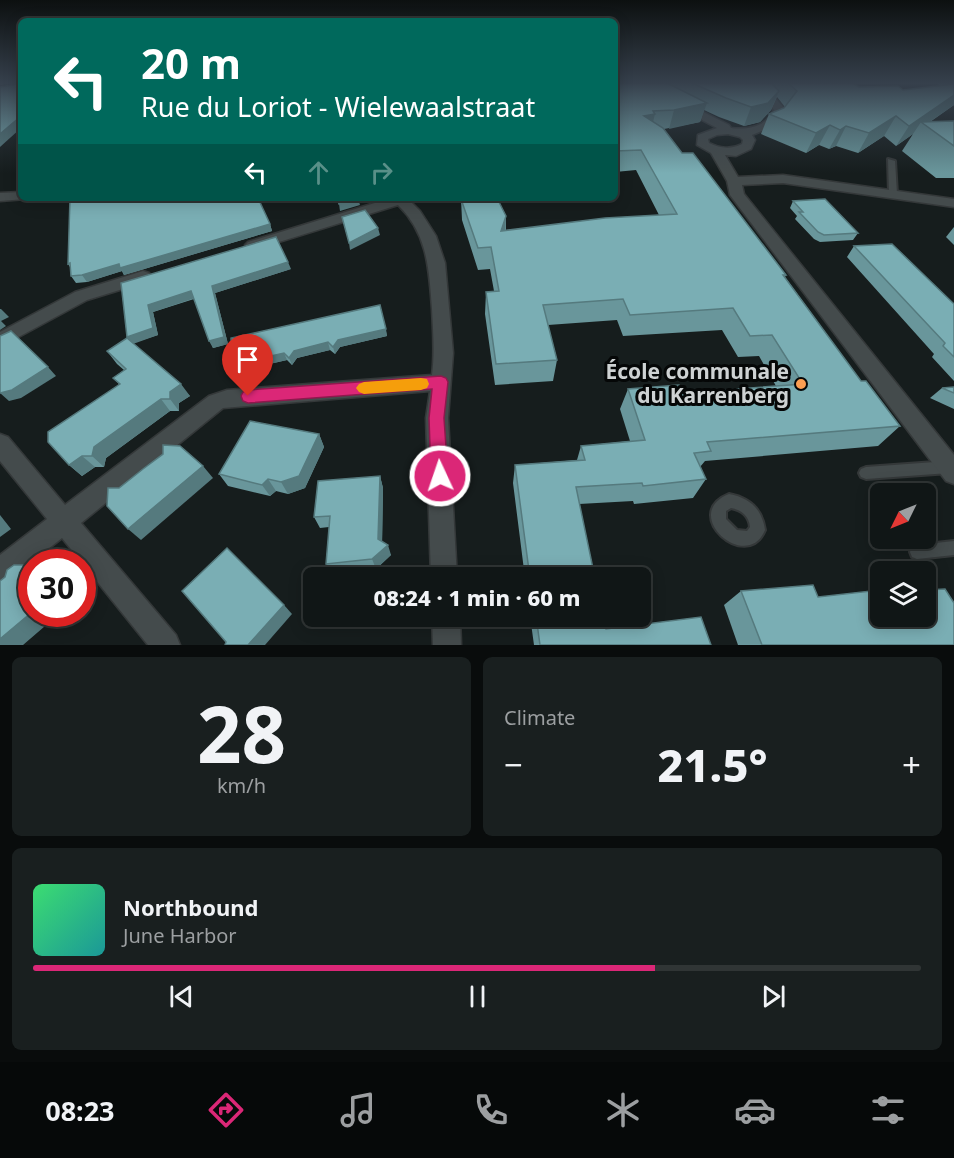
<!DOCTYPE html>
<meta charset="utf-8">
<style>
body{margin:0;font-family:"Noto Sans",sans-serif;background:#191f1f;color:#f1f3f6;height:100vh;display:flex;flex-direction:column;font-size:22px;white-space:nowrap}
*{box-sizing:border-box;margin:0}
p{font-size:20px;color:#9c9fa1}
.icon{flex:none;width:33px;height:33px;fill:none;stroke:currentColor;stroke-width:2;stroke-linecap:round;stroke-linejoin:round}
.map{position:relative;height:645px;overflow:hidden}
.sheet{display:flex;flex-direction:column;gap:12px;padding:12px;background:#090c0c;flex:1}
.sheet>*{flex:none}
.banner{position:absolute;left:18px;top:18px;width:600px;height:183px;border-radius:9px;box-shadow:0 3px 15px #0003,0 0 0 2px #303535;background:#00695c;color:#fff;overflow:hidden}
.needle{width:39px;rotate:227deg}
.tools{position:absolute;left:870px;top:483px;display:grid;gap:12px}
.tools a{display:grid;place-items:center;width:66px;height:66px;border-radius:9px;background:#101616;box-shadow:0 3px 15px #0003,0 0 0 2px #303535;font-size:30px}
.speed{position:absolute;left:18px;top:549px;display:flex;gap:12px;font-size:30px;font-weight:700;text-align:center}
.speed>*{display:grid;place-content:center;width:78px;height:78px;border-radius:50%;background:#101616;box-shadow:0 3px 15px #0003,0 0 0 2px #303535;line-height:1}
.speed .limit{border:9px solid #d22;background:#fff;color:#111}
.pin{position:absolute;display:grid;place-items:center;width:51px;height:51px;color:#fff;margin:-62px -26px;border-radius:50% 50% 50% 0;rotate:-45deg;box-shadow:0 0 6px #0007}
.pin .icon{rotate:45deg}
.me{position:absolute;width:66px;margin:-33px;rotate:357deg;stroke-linejoin:round;filter:drop-shadow(0 0 4px #0008)}
.turn{display:flex;align-items:center;gap:21px;height:126px;padding:0 24px;font-size:27px}
.turn .icon{width:78px;height:78px;stroke-width:2.5}
.turn b{display:block;font-size:42px;line-height:51px}
.lanes{display:flex;align-items:center;height:57px;padding:0 24px;background:#0003;justify-content:center;gap:30px;direction:ltr}
.lanes .off{opacity:.35}
.big{font-size:45px;font-weight:800;line-height:1.1}
.sheet .card{flex:1;display:flex;flex-direction:column;justify-content:center;gap:9px;min-width:0;padding:0 21px;border-radius:9px;background:#191f1f}
.sheet .dial{align-items:center;gap:0}
.dial b{font-size:78px;line-height:1}
.song{display:flex;align-items:center;gap:18px}
.cover{width:72px;height:72px;border-radius:9px;background:linear-gradient(135deg,hsl(140 70% 55%),hsl(180 70% 35%))}
.played{height:6px;border-radius:3px;background:linear-gradient(90deg,#db2777 70%,#303535 70%)}
.keys{display:flex;justify-content:space-around;direction:ltr}
.heat{display:flex;justify-content:space-between;align-items:center;font-size:33px;direction:ltr}
.sheet .tiles{flex:1;display:grid;gap:12px;grid-template-columns:1fr 1fr}
.card:last-child{grid-column:span 2}
.trip{position:absolute;left:303px;top:567px;width:348px;height:60px;border-radius:9px;background:#101616;box-shadow:0 3px 15px #0003,0 0 0 2px #303535;font-weight:800;line-height:60px;text-align:center}
.menu{display:flex;height:96px;justify-content:space-around;align-items:center;background:#060909;color:#9c9fa1}
.menu .icon{width:42px;height:42px}
.menu .active{color:#db2777}
.menu b{font-size:27px;color:#f1f3f6}
.map>svg:first-child{display:block}
.lines{fill:none;stroke-linecap:round;stroke-linejoin:round}
.lane-casing{stroke:#343839;stroke-width:4}
.street-casing{stroke:#343839;stroke-width:3}
.lane{fill:#444b4c;fill-rule:evenodd}
.street{fill:#444b4c;fill-rule:evenodd}
.wall{fill:#69969b}
.shaded-wall{fill:#557a7e}
.building{fill:#7aaeb4;stroke:#557a7e;stroke-width:1.5}
.route{fill:#db2777;stroke:#8e194d;stroke-width:1.5}
.slow{fill:#f59e0b}
.poi-dot{fill:#fb9e52;stroke:#050707;stroke-width:2}
.labels{text-anchor:middle;stroke-width:6;stroke-linejoin:round;paint-order:stroke}
.poi-label{font-size:21px;font-weight:bold;fill:#ced2d3;stroke:#050707;text-anchor:end}
</style>
<div class="map">
<svg width="954" height="645" viewBox="0 0 954 645">
<rect width="100%" height="100%" fill="#161d1d"/>
<g class="lines">
<g class="lane-casing">
<g id="lane">
<path d="M888 159 895 161 897 194 893 196 889 194Z"/>
<path d="M949 461 954 463V471L949 473 866 479 861 477 859 473 861 469 866 467Z"/>
<path d="M729 494C750 498 762 509 765 530 747 574 679 514 729 494ZM731 508C742 510 749 516 750 527L747 531 737 530 726 519V511Z"/>
<path d="M954 541V555L917 559 912 557 910 552 912 547 917 545Z"/>
</g>
</g>
<g class="street-casing">
<g id="street">
<path d="M633 83H645L729 125 731 128C748 130 766 127 774 110L751 83H761L786 110 774 126 752 135 755 140 751 149 736 156 725 155 738 177 783 175 954 199V207L783 183 742 185 744 194 954 455V484L946 481 730 195 727 181 711 153 697 145 698 135 717 128ZM728 134 740 137 743 140 742 144C730 150 720 148 709 143L708 139 717 135Z"/>
<path d="M21 192V198L26 199 0 201V193Z"/>
<path d="M391 198H407L420 211 436 236 445 263 453 353 448 418 457 578H431L426 418 430 391 223 408 81 523 176 635 180 645H148L62 538 9 580 0 584V555L47 519 0 461V434L8 437 65 505 209 396 227 390 432 375C435 352 433 331 432 309 429 270 428 234 398 205L253 250 245 245 248 242Z"/>
<path d="M143 271 149 273 151 277 149 281 87 300 0 347V332L75 292Z"/>
<path d="M432 616H460L461 645H433Z"/>
</g>
</g>
<use href="#lane" class="lane"/>
<use href="#street" class="street"/>
</g>
<g class="wall">
<path d="M615 83H852L859 87 903 90 941 86 935 83H954V105L930 122 954 121V178H936L902 151 913 134 896 146 884 136 858 153 836 146 829 149 819 145 806 153 761 134 769 114 784 108 785 107 777 97 771 110 760 122 744 126 719 117 704 110 700 122 664 129 682 153 786 275 785 277 861 381 900 426 878 446 705 461 700 467 706 479 693 498 634 504 633 501 579 504 595 578H525L513 483 515 465 577 460 581 446 630 441 620 409 628 389 682 393 776 386 759 356 738 357 722 330 623 336 617 320 548 325 557 360 553 381 495 385 485 314 486 292 494 291 490 269 478 270 462 220 461 199 506 216V230L659 215 636 170 615 172Z"/>
<path d="M793 201 858 233 853 240 820 242 814 239 795 219 797 216 790 208Z"/>
<path d="M270 224 272 231 124 275 122 271 87 282 76 283 71 276 70 267 68 264Z"/>
<path d="M954 227V245L946 237Z"/>
<path d="M854 246 954 304V381L932 357 934 354 847 257Z"/>
<path d="M291 269 215 293 228 344 213 348 194 299 153 312 158 335 133 343 190 396 179 403V411H170L106 458 104 467H95L82 476 69 465 119 384 113 378 124 370 117 364 107 351 130 341 127 337 121 283Z"/>
<path d="M380 305 387 336 340 347 335 354 330 350 297 358 292 365 287 360 235 372Z"/>
<path d="M954 387V409L930 398 942 388Z"/>
<path d="M319 434 324 447 305 488 288 494 276 491 270 496 228 486 219 474Z"/>
<path d="M380 476 383 488 382 542 391 555 376 569 332 573 326 564 329 527 320 528 314 517Z"/>
<path d="M741 591 818 597 880 616 954 645H738L724 605Z"/>
<path d="M530 616H603L606 629 711 645H534Z"/>
</g>
<g class="shaded-wall">
<path d="M0 83H14L0 85Z"/>
<path d="M779 91 771 110 760 122 744 126 751 107Z"/>
<path d="M954 95V105L925 125 921 122 913 134 896 146 909 126Z"/>
<path d="M707 103 700 122 669 129 674 110Z"/>
<path d="M655 114 650 134 644 116Z"/>
<path d="M21 116V128L0 147V134Z"/>
<path d="M896 116 884 136 858 153 869 133Z"/>
<path d="M830 125 819 145 806 153 816 133Z"/>
<path d="M846 126 836 146 829 149 840 130Z"/>
<path d="M358 198 360 205 340 211 339 204Z"/>
<path d="M506 216 505 238 501 231Z"/>
<path d="M270 224 272 231 124 275 122 271 87 282 82 275 119 264Z"/>
<path d="M378 228 380 235 350 250 349 243Z"/>
<path d="M288 262 291 269 215 293 228 344 213 348 209 341 212 286Z"/>
<path d="M191 291 195 298 153 312 158 335 133 344 127 337 148 305Z"/>
<path d="M0 309H1L9 317 1 321 6 326 0 330Z"/>
<path d="M386 329 387 336 340 347 335 354 333 347 338 340Z"/>
<path d="M328 342 330 350 297 358 292 365 289 358 294 351Z"/>
<path d="M284 353 287 360 235 372 231 365Z"/>
<path d="M48 367 56 376 21 398 9 401 0 393Z"/>
<path d="M181 384 190 396 179 403V411L170 399V392Z"/>
<path d="M161 399 170 411 106 458 104 467 92 456 94 447Z"/>
<path d="M319 434 324 447 305 488 288 494 281 482Z"/>
<path d="M82 456 95 467 82 476 69 465Z"/>
<path d="M203 466 213 478 141 540 128 529Z"/>
<path d="M380 476 383 488 382 550 388 545 391 555 376 569 372 559 378 539Z"/>
<path d="M268 479 276 491 270 496 262 485Z"/>
<path d="M0 515 11 529 0 537Z"/>
<path d="M284 605 292 614 265 645H248Z"/>
<path d="M32 612V614H59L23 645H0V639Z"/>
</g>
<g class="building">
<path d="M17 83H21V116L0 134V87L17 84Z"/>
<path d="M615 83H667L707 103 674 110 653 111 655 114 644 116 663 128 682 153H693L786 275H783L861 381H866L900 426 707 442 711 451 694 453 706 479 643 486 642 483 576 487 595 578H530L515 465 585 460 581 446 645 440 628 389 679 385 682 393 803 384 772 335 750 336 733 308 630 315 623 299 543 305 557 360 496 364 486 292 499 291 491 247 478 248 461 199 497 198 506 216 501 231 605 218 677 214 641 150 615 151Z"/>
<path d="M692 83H771L779 91 768 103 751 107 726 98Z"/>
<path d="M788 83H852L859 87 898 86 903 90 954 84V95L909 126 896 116 869 133 846 126 840 130 830 125 816 133 769 114 784 108 797 91Z"/>
<path d="M954 121V146L921 122Z"/>
<path d="M70 198H258L270 224 120 268 119 264 82 275 71 276 70 263 68 264Z"/>
<path d="M337 198H358L339 204Z"/>
<path d="M825 199 858 233 824 235 818 232 799 212H803L793 201Z"/>
<path d="M365 210 378 228 349 243 342 217Z"/>
<path d="M276 237 288 262 212 286 224 337 209 341 191 291 148 305 153 328 127 337 121 283Z"/>
<path d="M892 244 954 304V357L943 346 945 343 854 246Z"/>
<path d="M380 305 386 329 338 340 333 347 328 342 294 351 289 358 284 353 231 365V338Z"/>
<path d="M11 331 48 367 12 390 0 393V336Z"/>
<path d="M127 338 181 384 170 392V399H161L94 447 92 456H82L69 465 48 442V432L120 384 113 378 126 369 107 351Z"/>
<path d="M954 387V393L942 388Z"/>
<path d="M250 421 319 434 299 476 281 482 268 479 262 485 219 474Z"/>
<path d="M163 445 180 446 203 466 128 529 107 506 108 488H119L143 469 163 454Z"/>
<path d="M380 476 378 539 388 545 372 559 326 564 330 516 314 517 318 481Z"/>
<path d="M227 548 284 605 248 645H225L226 642 182 591Z"/>
<path d="M14 565H28L32 569V612L0 639V581L5 577 7 570Z"/>
<path d="M813 585 818 597 880 590V616H926V590L945 589 954 603V645H762L741 591Z"/>
<path d="M536 616H603L606 629 701 617 711 645H540Z"/>
</g>
<linearGradient id="sky" x2="0" y2="1"><stop stop-color="#0c1010"/><stop offset="0.48" stop-color="#36404c"/><stop offset="1" stop-color="#36404c" stop-opacity="0"/></linearGradient>
<rect width="954" height="173" fill="url(#sky)"/>
<path class="route" d="M441 376 446 378 448 382 444 418 448 476 446 481 440 484 433 481 431 476 429 418 432 389 248 403 243 401 241 396 243 392 248 390Z"/>
<path class="slow" d="M421 378 427 379 429 384 427 388 421 390 364 394 359 392 356 388 359 384 364 382Z"/>
<circle class="poi-dot" cx="801" cy="384" r="6"/>
<g class="labels">
<g class="poi-label">
<text x="789" y="379">École communale<tspan x="789" dy="24">du Karrenberg</tspan></text>
</g>
</g>
</svg>
<div class="tools">
<a><svg class="needle" viewBox="-14 -14 28 28"><path d="M0-13l5 13h-10z" fill="#e53935"/><path d="M0 13l5-13h-10z" fill="#9c9fa1"/></svg></a>
<a><svg class="icon" aria-label="layers" viewBox="0 0 24 24"><path d="M12 4l9 5-9 5-9-5zM3 14l9 5 9-5"/></svg></a>
</div>
<div class="speed"><div class="limit">30</div></div>
<div class="pin" style="left:248px;top:396px;background:#d93025"><svg class="icon" aria-label="arrive" viewBox="0 0 24 24"><path d="M6 21V4h12l-3 4 3 4H6"/></svg></div>
<svg class="me" style="left:440px;top:476px" viewBox="-20 -20 40 40"><circle r="17" fill="#db2777" stroke="#fff" stroke-width="3"/><path d="M0-11L8 9 0 5-8 9z" fill="#fff"/></svg>
<div class="trip">08:24 · 1 min · 60 m</div>
<div class="banner">
<div class="turn"><svg class="icon" aria-label="left" viewBox="0 0 24 24"><path d="M17 20v-9H6M10 6l-5 5 5 5"/></svg><div><b>20 m</b>Rue du Loriot - Wielewaalstraat</div></div>
<div class="lanes"><svg class="icon" aria-label="left" viewBox="0 0 24 24"><path d="M17 20v-9H6M10 6l-5 5 5 5"/></svg><svg class="icon off" aria-label="ahead" viewBox="0 0 24 24"><path d="M12 20V5M6 11l6-6 6 6"/></svg><svg class="icon off" aria-label="right" viewBox="0 0 24 24"><path d="M7 20v-9h11M14 6l5 5-5 5"/></svg></div>
</div>
</div>
<section class="sheet">
<div class="tiles">
<div class="card dial"><b>28</b><p>km/h</p></div>
<div class="card"><p>Climate</p>
<div class="heat"><a>−</a><b class="big">21.5°</b><a>+</a></div>
</div>
<div class="card">
<div class="song"><i class="cover"></i><div><b>Northbound</b><p>June Harbor</p></div></div>
<div class="played"></div>
<div class="keys"><svg class="icon" aria-label="previous" viewBox="0 0 24 24"><path d="M18 5L8 12l10 7zM5 5v14"/></svg><svg class="icon" aria-label="pause" viewBox="0 0 24 24"><path d="M8 5v14M16 5v14"/></svg><svg class="icon" aria-label="next" viewBox="0 0 24 24"><path d="M6 5l10 7-10 7zM19 5v14"/></svg></div>
</div>
</div>
</section>
<nav class="menu">
<b>08:23</b>
<svg class="icon active" aria-label="directions" viewBox="0 0 24 24"><path d="M12 3l9 9-9 9-9-9zM9 14v-3h6M13 9l2 2-2 2"/></svg>
<svg class="icon" aria-label="music" viewBox="0 0 24 24"><path d="M9 18V5l10-2v13"/><circle cx="6" cy="18" r="3"/><circle cx="16" cy="16" r="3"/></svg>
<svg class="icon" aria-label="phone" viewBox="0 0 24 24"><path d="M5 4h4l2 5-3 2q2 4 5 5l2-3 5 2v4C11 20 4 13 5 4z"/></svg>
<svg class="icon" aria-label="climate" viewBox="0 0 24 24"><path d="M12 3v18M4 7l16 10M4 17L20 7"/></svg>
<svg class="icon" aria-label="car" viewBox="0 0 24 24"><path d="M5 17H2v-5l4-1 3-4h7l3 4 3 1v5h-3M9 17h6M6 11h13"/><circle cx="7" cy="17" r="2"/><circle cx="17" cy="17" r="2"/></svg>
<svg class="icon" aria-label="filters" viewBox="0 0 24 24"><path d="M4 7h16M4 17h16"/><circle cx="9" cy="7" r="2"/><circle cx="15" cy="17" r="2"/></svg>
</nav>
